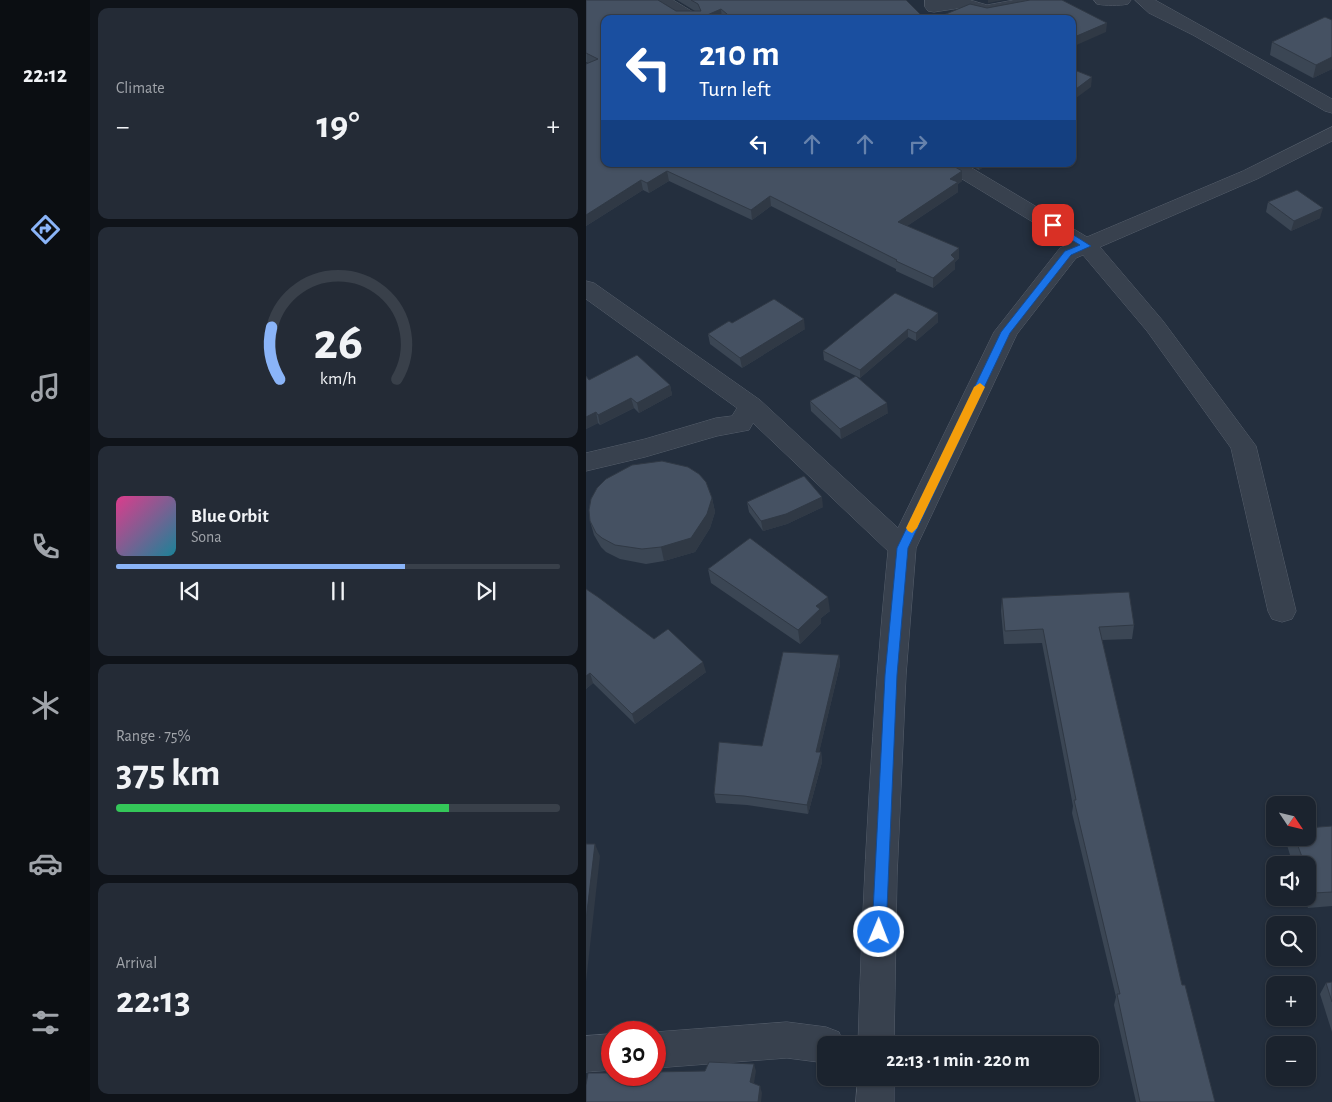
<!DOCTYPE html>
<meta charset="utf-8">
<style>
body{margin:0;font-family:"Alegreya Sans",sans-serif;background:#242b36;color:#f1f3f6;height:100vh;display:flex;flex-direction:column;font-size:19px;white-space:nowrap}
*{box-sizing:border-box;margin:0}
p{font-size:16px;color:#a0a4aa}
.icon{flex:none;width:28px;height:28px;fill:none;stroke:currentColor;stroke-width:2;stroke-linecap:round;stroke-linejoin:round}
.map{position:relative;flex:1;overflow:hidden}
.details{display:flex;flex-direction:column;gap:8px;padding:8px;background:#0f1319;width:496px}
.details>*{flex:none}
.guide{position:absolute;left:15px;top:15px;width:475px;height:152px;border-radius:10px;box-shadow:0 1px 4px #0004,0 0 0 1px #39404a;background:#1a4fa0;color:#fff;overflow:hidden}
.needle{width:32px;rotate:125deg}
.tools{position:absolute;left:680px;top:796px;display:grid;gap:10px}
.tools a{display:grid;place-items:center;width:50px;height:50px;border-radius:10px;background:#1b232e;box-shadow:0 1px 4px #0004,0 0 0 1px #39404a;font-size:25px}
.speed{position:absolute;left:15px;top:1021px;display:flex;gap:10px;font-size:25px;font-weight:700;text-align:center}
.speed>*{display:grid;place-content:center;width:65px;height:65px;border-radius:50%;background:#1b232e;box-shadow:0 1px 4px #0004,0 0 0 1px #39404a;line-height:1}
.speed .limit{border:8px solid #d22;background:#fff;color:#111}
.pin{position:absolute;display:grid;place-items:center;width:42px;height:42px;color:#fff;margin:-21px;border-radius:10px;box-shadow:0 2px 8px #0006}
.me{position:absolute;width:55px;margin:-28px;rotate:1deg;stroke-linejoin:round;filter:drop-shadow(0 0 4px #0008)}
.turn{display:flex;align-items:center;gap:18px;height:105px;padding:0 15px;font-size:22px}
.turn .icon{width:65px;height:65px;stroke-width:2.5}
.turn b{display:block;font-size:35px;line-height:42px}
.lanes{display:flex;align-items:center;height:48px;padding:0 15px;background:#0003;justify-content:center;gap:25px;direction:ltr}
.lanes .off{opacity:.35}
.big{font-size:38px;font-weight:600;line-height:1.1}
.details .card{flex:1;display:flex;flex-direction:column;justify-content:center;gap:8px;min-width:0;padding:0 18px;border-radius:10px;background:#242b36}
.details .dial{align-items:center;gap:0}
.dial svg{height:130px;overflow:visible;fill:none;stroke:#39404a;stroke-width:7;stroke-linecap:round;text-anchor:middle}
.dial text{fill:#f1f3f6;stroke:none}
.song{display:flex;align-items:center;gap:15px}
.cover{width:60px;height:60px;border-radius:8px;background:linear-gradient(135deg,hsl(330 70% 55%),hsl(190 70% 35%))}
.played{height:5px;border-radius:2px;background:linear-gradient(90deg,#8ab4f8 65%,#39404a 65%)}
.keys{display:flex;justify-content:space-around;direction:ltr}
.heat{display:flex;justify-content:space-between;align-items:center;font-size:28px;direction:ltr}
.charge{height:8px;border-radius:4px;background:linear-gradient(90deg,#34c759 75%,#39404a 0)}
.trip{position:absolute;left:231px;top:1036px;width:282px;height:50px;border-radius:10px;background:#1b232e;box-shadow:0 1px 4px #0004,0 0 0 1px #39404a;font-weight:600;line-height:50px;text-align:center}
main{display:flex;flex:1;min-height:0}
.tab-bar{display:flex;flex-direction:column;width:90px;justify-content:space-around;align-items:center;background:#0b0e12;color:#a0a4aa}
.tab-bar .icon{width:35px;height:35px}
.tab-bar .on{color:#8ab4f8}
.tab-bar b{font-size:22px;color:#f1f3f6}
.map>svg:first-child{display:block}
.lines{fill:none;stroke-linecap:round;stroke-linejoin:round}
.minor-casing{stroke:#565f6c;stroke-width:1}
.minor{fill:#38414e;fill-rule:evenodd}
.wall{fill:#3b4654}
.shaded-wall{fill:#303945}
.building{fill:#455162;stroke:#303945}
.route{fill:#1a73e8;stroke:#114b97}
.slow{fill:#f59e0b}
</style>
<main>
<nav class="tab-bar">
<b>22:12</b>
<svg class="icon on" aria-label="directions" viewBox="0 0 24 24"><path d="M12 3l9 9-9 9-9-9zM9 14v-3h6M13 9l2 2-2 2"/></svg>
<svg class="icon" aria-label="music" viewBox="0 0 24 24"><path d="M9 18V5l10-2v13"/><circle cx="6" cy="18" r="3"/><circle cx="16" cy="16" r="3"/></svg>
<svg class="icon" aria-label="phone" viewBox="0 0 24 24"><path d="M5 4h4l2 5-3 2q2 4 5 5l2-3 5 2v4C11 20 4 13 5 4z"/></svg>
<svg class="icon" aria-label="climate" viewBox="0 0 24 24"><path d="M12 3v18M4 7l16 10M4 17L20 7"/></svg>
<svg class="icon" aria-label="car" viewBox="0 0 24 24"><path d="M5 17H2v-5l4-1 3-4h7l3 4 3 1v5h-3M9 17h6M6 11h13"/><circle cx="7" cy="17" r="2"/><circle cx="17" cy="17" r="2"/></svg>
<svg class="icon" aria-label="filters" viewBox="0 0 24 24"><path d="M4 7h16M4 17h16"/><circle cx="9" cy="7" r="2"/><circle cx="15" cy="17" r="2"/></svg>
</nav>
<section class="details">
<div class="card"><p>Climate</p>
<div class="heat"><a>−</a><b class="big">19°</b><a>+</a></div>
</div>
<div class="card dial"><svg viewBox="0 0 100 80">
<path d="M14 69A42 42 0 1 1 86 69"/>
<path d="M14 69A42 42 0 0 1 9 37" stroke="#8ab4f8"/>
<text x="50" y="56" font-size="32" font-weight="700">26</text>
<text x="50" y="72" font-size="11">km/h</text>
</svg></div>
<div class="card">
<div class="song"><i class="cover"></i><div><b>Blue Orbit</b><p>Sona</p></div></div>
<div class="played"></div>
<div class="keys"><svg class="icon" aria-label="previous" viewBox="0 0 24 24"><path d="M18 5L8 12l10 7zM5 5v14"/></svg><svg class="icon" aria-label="pause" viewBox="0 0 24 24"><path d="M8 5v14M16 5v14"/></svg><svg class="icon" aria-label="next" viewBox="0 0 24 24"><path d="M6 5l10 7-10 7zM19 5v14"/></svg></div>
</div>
<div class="card"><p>Range · 75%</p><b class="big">375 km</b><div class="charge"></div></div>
<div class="card"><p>Arrival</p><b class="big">22:13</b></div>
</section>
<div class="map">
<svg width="746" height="1102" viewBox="0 0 746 1102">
<rect width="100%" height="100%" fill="#242f3e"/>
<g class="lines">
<g class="minor-casing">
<g id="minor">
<path d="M65 0H87L112 15 115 19H93L68 4Z"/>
<path d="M339 0H384L401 5 428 0H464L461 4 400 16 374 8 348 12 342 11 339 7Z"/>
<path d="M508 0H545L542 4C532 6 521 6 511 4Z"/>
<path d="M549 0H569L746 99V113L739 111 607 35 563 13Z"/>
<path d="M746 127V141L671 179 514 247 577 321 670 446 710 611 706 619 696 622 686 619 682 611 645 448 561 331 497 255 490 258 431 334 330 548 320 675 311 876 308 1045H272C277 880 286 716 302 551L167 423 163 430 131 436 59 457 0 471V453L59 439 130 418 146 416 151 408 0 299V281L8 283 174 400 312 528 408 332 474 248 483 244 358 168 355 164H379L501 237 657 171Z"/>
<path d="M201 1022 240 1027 253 1032 258 1045H240V1063L201 1058 69 1068 67 1032H69Z"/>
<path d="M26 1034V1070L0 1072V1036Z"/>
<path d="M272 1078H308V1102H270Z"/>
</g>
</g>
<use href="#minor" class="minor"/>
</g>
<g class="wall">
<path d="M0 0H72L90 11H109L91 0H320L339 19H19V164H364L376 171V181L372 184V192L321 226 373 248V258L369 262V269L347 288 310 271V269L185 206 166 220 83 181 63 193 57 190 0 226V64L2 63 0 62Z"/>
<path d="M746 20V69L727 78 684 55 686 42Z"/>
<path d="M382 164H402L393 170Z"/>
<path d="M682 202 734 218 705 231 680 212Z"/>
<path d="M352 313V322L330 341 322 337 274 378 238 360 237 351Z"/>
<path d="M219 329 156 368 124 344 122 334Z"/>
<path d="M3 380 84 385 86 395 53 413 48 408 14 425 12 423 0 429Z"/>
<path d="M224 401 302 413 255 439 225 411Z"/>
<path d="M126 498 129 512 124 528 109 552 78 561 60 564 34 559 20 552 15 547 8 535 4 521Z"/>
<path d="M161 502 237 507 201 524 177 531 163 512Z"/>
<path d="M122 569 244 611 235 618V623L214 644 125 583Z"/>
<path d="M0 589 68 639 120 672 49 724 7 683 0 689Z"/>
<path d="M416 598 548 625 546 639 516 640 596 985 629 1102H550L528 1005 530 997 486 813 487 806 456 643 418 644 415 611Z"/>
<path d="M253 655 254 665 233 752H235L236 762 222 814 161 805 130 803 128 794 176 746Z"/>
<path d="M746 826V906L722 908 718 898H721V865H707L701 845 704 838H721Z"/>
<path d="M746 982V1032L734 994 740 983Z"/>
</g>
<g class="shaded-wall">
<path d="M402 0H418L402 3Z"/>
<path d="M135 9 136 19H112Z"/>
<path d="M521 23 520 32 486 47V38Z"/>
<path d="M746 57V69L727 78 730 65Z"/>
<path d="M506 77 505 87 486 101V92Z"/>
<path d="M393 164H402L393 170Z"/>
<path d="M81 171 83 181 63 193 61 183Z"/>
<path d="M376 171V181L372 184V192L312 232V222L364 179Z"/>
<path d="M55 180 57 190 0 226V215Z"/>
<path d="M184 196 185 206 166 220 165 210Z"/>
<path d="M737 208 734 218 705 231 708 221Z"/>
<path d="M373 248V258L369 262V269L347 288V278L365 255Z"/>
<path d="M352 313V322L330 341V333Z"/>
<path d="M218 319 219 329 156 368 154 358Z"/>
<path d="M322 329V337L274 378V370Z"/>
<path d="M84 385 86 395 53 413 51 403Z"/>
<path d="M45 398 48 408 14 425 12 415Z"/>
<path d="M301 403 302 413 255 439 254 429Z"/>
<path d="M10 412 12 423 0 429V417Z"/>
<path d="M236 497 237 507 201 524 177 531 175 521Z"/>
<path d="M126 498 129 512 124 528 109 552 78 561 75 547Z"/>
<path d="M242 597 244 611 235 618V623L214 644 212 630 230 606Z"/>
<path d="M253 655 254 665 231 761 230 752Z"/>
<path d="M117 662 120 672 49 724 46 714Z"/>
<path d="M4 673 7 683 0 689V676Z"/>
<path d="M235 752 236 762 222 814 221 805Z"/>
<path d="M9 844 14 856 0 982V920Z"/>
<path d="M168 1064 170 1071 167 1089 164 1082Z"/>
<path d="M174 1086 176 1093 175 1102H172Z"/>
</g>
<g class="building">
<path d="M0 0H72L90 11H115L112 4 105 0H320L339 19H147L135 9 112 19H19V164H364L376 171 364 179 372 182 312 222 373 248 365 255 369 259 347 278 310 261 311 260 184 196 165 210 81 171 61 183 55 180 0 215V64L12 59 0 53Z"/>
<path d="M444 0H476L521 23 486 38V19H348L384 4 401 8Z"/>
<path d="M739 17 746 20V57L730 65 686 42Z"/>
<path d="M486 69 506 77 486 92Z"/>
<path d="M711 190 737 208 708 221 682 202Z"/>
<path d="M309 293 352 313 330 333 322 329 274 370 237 351Z"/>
<path d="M188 299 218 319 154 358 122 334 143 321 146 323Z"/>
<path d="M51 355 84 385 51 403 45 398 12 415 10 412 0 417V376L3 380Z"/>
<path d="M270 376 301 403 254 429 224 401Z"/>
<path d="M76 461 102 467 113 474 120 482 126 498 121 514 105 538 75 547 56 549 29 545 16 538 10 533 4 521 3 510 5 499 11 488 20 479 46 465Z"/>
<path d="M218 476 236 497 200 514 175 521 161 502Z"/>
<path d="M164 538 242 597 230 606 234 609 212 630 122 569Z"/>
<path d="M0 589 12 597 68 639 82 629 117 662 46 714 4 673 0 676Z"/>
<path d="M543 592 548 625 513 627 596 985H599L629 1102H554L531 994H534L488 800H490L457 629 419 631 416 598Z"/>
<path d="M197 652 253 655 230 752H235L221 805 158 796 128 794 133 742 176 746Z"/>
<path d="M746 826V892L728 893 721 873V865H719L709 838H721V828Z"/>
<path d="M0 844H9L0 920Z"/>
<path d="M746 982V1002L740 983Z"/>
<path d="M123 1062 168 1064 164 1082 174 1086 172 1102H0V1085L2 1073H26V1075H69V1072L119 1071Z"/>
</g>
<path class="route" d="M467 222 505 246 485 255 424 333 322 548 311 675 300 932 298 937 293 939 288 937 286 932 299 675 311 548 415 332 479 251 494 245 464 227V223Z"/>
<path class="slow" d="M394 383 399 387 331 528 326 533 322 531 320 528 388 387Z"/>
</svg>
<div class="tools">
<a><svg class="needle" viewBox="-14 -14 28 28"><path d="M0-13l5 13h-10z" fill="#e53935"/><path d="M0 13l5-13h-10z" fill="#a0a4aa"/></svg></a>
<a><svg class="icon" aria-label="sound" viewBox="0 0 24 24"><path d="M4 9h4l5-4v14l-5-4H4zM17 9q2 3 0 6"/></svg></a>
<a><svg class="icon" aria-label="search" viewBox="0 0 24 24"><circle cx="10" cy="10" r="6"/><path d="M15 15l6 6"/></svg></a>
<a>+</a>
<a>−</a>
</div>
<div class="speed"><div class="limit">30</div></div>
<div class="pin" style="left:467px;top:225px;background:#d93025"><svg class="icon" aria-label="arrive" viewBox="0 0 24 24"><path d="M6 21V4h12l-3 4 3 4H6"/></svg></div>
<svg class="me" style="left:293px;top:932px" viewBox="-20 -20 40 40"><circle r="17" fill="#1a73e8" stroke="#fff" stroke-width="3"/><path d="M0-11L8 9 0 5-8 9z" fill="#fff"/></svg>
<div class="trip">22:13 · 1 min · 220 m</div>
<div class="guide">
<div class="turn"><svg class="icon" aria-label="left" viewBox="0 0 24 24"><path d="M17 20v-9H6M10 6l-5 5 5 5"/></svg><div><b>210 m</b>Turn left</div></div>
<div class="lanes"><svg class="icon" aria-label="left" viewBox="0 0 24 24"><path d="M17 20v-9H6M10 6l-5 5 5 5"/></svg><svg class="icon off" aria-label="ahead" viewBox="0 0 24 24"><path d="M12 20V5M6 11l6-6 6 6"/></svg><svg class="icon off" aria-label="ahead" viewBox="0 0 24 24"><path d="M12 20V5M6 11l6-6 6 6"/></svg><svg class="icon off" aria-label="right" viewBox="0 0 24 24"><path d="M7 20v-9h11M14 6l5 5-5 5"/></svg></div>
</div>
</div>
</main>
